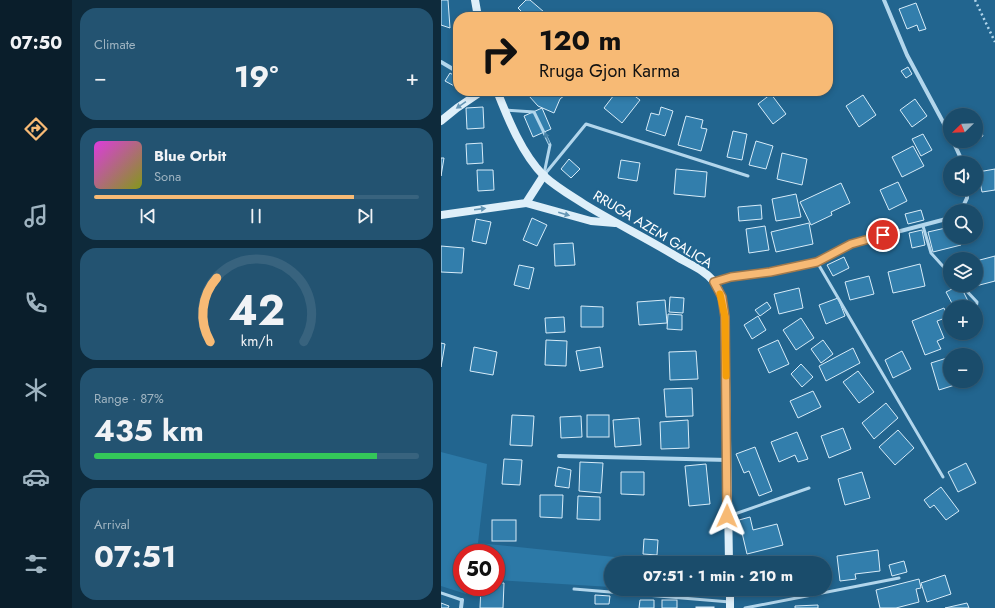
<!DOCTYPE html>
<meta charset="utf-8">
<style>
body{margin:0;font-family:Jost,sans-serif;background:#235371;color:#f1f3f6;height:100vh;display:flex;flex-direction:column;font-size:15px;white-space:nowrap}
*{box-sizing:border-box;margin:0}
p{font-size:13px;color:#9fb4c1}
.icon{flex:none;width:22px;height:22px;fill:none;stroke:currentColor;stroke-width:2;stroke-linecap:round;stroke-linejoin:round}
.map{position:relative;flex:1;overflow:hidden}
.drawer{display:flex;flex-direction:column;gap:8px;padding:8px;background:#0e2a3b;width:369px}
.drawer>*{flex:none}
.top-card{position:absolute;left:12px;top:12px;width:380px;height:84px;border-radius:16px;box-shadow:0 2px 6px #0003,0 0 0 1px #38637e;background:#f7ba75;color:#111;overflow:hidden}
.needle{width:26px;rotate:247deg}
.buttons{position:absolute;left:502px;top:108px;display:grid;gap:8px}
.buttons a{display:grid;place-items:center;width:40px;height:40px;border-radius:50%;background:#1a4c6b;box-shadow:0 2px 6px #0003,0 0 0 1px #38637e;font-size:20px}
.speed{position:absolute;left:12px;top:544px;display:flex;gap:8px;font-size:20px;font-weight:700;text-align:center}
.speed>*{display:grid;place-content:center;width:52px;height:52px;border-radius:50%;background:#1a4c6b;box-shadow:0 2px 6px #0003,0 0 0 1px #38637e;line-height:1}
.speed .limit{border:6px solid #d22;background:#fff;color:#111}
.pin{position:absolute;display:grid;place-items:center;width:34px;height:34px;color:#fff;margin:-17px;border:2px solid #fff;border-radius:50%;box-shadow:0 1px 4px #0007}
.me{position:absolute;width:44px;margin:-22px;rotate:1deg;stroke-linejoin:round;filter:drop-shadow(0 0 3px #0008)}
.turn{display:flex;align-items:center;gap:14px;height:84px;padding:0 20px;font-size:18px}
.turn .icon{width:52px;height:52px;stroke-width:2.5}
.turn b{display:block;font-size:28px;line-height:34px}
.big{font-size:30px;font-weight:700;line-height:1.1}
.drawer .widget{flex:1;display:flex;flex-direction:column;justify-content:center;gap:6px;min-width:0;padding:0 14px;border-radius:16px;background:#235371}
.drawer .dial{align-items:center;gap:0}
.dial svg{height:104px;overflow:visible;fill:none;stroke:#38637e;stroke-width:7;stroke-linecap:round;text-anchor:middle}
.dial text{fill:#f1f3f6;stroke:none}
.song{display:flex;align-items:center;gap:12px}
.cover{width:48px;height:48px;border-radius:6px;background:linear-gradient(135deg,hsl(300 70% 55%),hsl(70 70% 35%))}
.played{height:4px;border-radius:2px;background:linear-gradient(90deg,#f7ba75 80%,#38637e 80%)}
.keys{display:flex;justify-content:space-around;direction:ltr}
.heat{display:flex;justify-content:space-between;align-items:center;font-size:22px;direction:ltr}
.charge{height:6px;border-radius:3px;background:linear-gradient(90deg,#34c759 87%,#38637e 0)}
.trip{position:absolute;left:163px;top:556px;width:228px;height:40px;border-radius:20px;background:#1a4c6b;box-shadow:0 2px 6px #0003,0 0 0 1px #38637e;font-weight:700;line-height:40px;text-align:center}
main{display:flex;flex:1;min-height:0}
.menu{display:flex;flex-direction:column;width:72px;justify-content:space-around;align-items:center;background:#0a1e2b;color:#9fb4c1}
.menu .icon{width:28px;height:28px}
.menu .current{color:#f7ba75}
.menu b{font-size:18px;color:#f1f3f6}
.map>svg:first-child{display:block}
.green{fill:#2c79a7}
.building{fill:#327eac;stroke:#d7ecf9}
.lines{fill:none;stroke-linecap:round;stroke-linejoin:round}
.path{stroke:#b2d6ec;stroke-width:2.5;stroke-dasharray:2 3;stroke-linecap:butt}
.lane{stroke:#b2d6ec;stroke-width:3}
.street{stroke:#b2d6ec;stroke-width:4}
.secondary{stroke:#deeff9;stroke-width:8}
.oneway{fill:#6495b4}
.oneway2{fill:#4681a6}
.route-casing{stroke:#a1794c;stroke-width:10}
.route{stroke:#f7ba75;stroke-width:7}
.slow{stroke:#f59e0b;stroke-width:7}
.labels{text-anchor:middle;stroke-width:4;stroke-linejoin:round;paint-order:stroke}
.street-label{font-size:14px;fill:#fff;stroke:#22658f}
</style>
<main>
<nav class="menu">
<b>07:50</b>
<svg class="icon current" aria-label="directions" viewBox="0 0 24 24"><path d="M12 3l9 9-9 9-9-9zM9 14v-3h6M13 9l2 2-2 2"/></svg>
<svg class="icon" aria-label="music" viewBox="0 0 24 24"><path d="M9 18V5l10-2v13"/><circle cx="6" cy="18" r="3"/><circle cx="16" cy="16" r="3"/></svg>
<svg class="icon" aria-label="phone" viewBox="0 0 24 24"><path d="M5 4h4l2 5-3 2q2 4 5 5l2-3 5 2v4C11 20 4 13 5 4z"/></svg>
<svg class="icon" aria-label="climate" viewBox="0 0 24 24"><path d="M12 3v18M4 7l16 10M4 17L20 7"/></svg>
<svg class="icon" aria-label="car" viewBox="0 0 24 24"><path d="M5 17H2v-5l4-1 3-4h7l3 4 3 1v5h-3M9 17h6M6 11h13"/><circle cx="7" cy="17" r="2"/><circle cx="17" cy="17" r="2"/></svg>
<svg class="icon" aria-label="filters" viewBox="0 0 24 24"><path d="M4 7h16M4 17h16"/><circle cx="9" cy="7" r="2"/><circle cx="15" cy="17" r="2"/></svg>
</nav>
<section class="drawer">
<div class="widget"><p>Climate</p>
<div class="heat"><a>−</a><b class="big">19°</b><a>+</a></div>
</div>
<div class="widget">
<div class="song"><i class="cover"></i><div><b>Blue Orbit</b><p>Sona</p></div></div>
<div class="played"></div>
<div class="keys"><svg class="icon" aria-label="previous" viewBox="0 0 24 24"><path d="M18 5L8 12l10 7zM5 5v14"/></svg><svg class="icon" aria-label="pause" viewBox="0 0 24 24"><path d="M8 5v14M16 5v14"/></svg><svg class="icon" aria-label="next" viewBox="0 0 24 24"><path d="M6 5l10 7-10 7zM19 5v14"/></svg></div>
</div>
<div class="widget dial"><svg viewBox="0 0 100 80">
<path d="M14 69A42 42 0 1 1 86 69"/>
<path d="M14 69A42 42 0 0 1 19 20" stroke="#f7ba75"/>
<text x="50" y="56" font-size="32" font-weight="700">42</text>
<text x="50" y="72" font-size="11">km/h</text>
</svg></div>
<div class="widget"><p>Range · 87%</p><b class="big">435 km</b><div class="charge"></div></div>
<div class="widget"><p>Arrival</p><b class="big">07:51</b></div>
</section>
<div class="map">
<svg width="554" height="608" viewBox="0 0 554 608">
<rect width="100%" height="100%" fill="#22658f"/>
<path class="green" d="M0 452 46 464 37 543 212 561V563H170V587L55 580V553H21V587H29L25 594 0 586Z"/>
<g class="building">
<path d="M0 0H7L9 28 0 25Z"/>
<path d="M85 0H89L103 12 98 17H86L77 8Z"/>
<path d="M475 3 485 29 478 31 476 25 466 29 458 9Z"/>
<path d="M467 67 471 74 465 78 460 71Z"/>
<path d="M9 73 17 78V88L4 81Z"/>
<path d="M92 91H120L124 95 119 99 113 113 97 106 88 96Z"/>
<path d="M176 91H187L199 100 181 123 163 108Z"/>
<path d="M330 94 345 114 332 124 317 104Z"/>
<path d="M422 95 435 115 418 127 405 106Z"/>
<path d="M474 99 486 116 471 127 459 110Z"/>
<path d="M42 107 43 128 26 129 25 108Z"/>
<path d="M220 107 232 111 224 136 205 130 210 113 218 115Z"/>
<path d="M101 108 110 129 92 137 83 116Z"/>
<path d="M245 116 262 120 260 128 266 129 260 151 237 145Z"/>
<path d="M535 120 542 136 535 139Z"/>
<path d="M292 131 306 134 301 160 286 157Z"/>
<path d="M482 134 491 150 480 156 471 139Z"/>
<path d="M315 141 332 146 325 169 308 165Z"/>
<path d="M41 143 42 163 26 164 25 144Z"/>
<path d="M472 146 483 166 461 177 451 157Z"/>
<path d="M341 153 366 159 361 185 336 179Z"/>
<path d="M0 158H3L0 176Z"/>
<path d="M128 159 139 169 130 178 120 169Z"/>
<path d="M180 160 199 163 196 181 177 178Z"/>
<path d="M235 169 266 172 264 197 233 194Z"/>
<path d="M554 169V190L541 192 537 172Z"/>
<path d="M36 170H52L53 190 37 191Z"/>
<path d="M457 182 466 201 448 210 439 190Z"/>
<path d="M400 183 409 203 390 212 391 215 370 225 359 202Z"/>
<path d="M355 194 360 217 335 221 331 199Z"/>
<path d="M320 205 321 219 298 221 297 207Z"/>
<path d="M480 210 483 220 467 224 464 214Z"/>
<path d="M91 218 106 225 96 246 82 240Z"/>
<path d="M35 219 50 222 45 244 31 241Z"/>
<path d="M368 223 372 244 335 252 330 232Z"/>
<path d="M324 226 328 250 308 253 305 229Z"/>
<path d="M509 227V237H518L520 245 492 252 487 232Z"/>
<path d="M481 230 484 245 471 248 468 233Z"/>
<path d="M132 243 134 265 114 266 113 244Z"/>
<path d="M0 246 23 248 21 273 0 272Z"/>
<path d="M554 256V281L527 288 524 285H535V261Z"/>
<path d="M403 257 408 268 392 276 386 265Z"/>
<path d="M479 264 484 286 452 293 447 272Z"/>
<path d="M78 265 93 268 88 289 73 285Z"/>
<path d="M428 276 433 294 409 300 404 282Z"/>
<path d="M519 285 528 303 519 307H513L505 292Z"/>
<path d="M358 288 362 308 338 314 333 294Z"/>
<path d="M229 297 243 298 242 313 228 312Z"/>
<path d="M397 298 404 316 385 324 378 305Z"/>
<path d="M224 300 226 323 198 325 196 302Z"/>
<path d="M326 302 330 308 319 316 314 310Z"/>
<path d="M140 306 162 307V327H140Z"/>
<path d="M503 308 507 317 496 321 503 338 496 341 500 349 484 355 471 321Z"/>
<path d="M227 314 241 315V330L226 329Z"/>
<path d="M317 316 325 330 311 339 303 325Z"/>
<path d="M123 317 124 332 105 333 104 318Z"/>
<path d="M360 318 373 338 355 350 342 330Z"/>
<path d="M105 340 126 341 125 366 104 365Z"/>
<path d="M337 340 348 364 328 373 317 349Z"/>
<path d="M382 340 392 354 380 363 370 349Z"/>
<path d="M0 343 4 344 0 367Z"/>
<path d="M33 347 56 352 52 375 29 371Z"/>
<path d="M159 347 162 367 139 371 135 351Z"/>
<path d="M412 348 419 363 385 381 378 366Z"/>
<path d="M255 351 257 379 229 380 228 352Z"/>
<path d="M461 351 470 369 452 378 444 360Z"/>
<path d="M509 357V381H517V384L498 390 490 363Z"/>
<path d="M360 364 372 377 361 387 350 374Z"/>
<path d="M417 371 433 392 418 403 402 382Z"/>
<path d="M251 388 252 416 225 417 223 389Z"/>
<path d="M372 391 380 407 357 418 349 401Z"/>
<path d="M445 403 457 418 433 439 421 423Z"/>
<path d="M71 415 93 416 91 446 69 445Z"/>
<rect x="146" y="415" width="22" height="22"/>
<path d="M140 416 141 437 120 438 119 417Z"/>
<path d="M198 418 200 445 174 447 172 420Z"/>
<path d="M247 420 248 448 220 449 219 422Z"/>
<path d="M402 428 410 449 388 458 380 436Z"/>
<path d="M457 430 473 448 454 465 438 447Z"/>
<path d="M356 432 367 459 357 462 354 455 338 462 330 442Z"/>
<path d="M314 447 331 491 318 496 308 471 303 473 295 454Z"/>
<path d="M63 459 81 460 79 485 61 484Z"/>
<path d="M139 462 162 463 160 493 138 491Z"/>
<path d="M525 463 535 483 517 492 507 472Z"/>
<path d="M265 464 269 504 248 506 244 466Z"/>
<path d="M117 467 130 470 128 488 114 486Z"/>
<path d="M180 472H203V495L180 494Z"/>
<path d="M421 472 429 498 404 505 397 479Z"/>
<path d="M500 487 518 511 505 520 493 505 489 508 483 500Z"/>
<path d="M99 495H122L121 518 99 517Z"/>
<path d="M137 496 159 497V520L136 519Z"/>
<path d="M309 517 312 530 336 524 342 545 306 554 298 520Z"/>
<rect x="51" y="520" width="24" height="21"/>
<path d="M203 539 217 540 216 555 202 554Z"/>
<path d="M437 550 439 571 414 574 415 579 399 581 396 556Z"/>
<path d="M219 561 241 562V563H219Z"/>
<path d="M463 561 466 572 451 576 448 565Z"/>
<path d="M504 575 510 594 486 602 480 583Z"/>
<path d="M478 579 480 588 475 589 478 602 455 608H439L435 590Z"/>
<path d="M55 583H63L62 608H39L40 587H55Z"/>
<path d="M154 595 169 596 168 604H154Z"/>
<path d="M199 600H213V608H198Z"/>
<rect x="221" y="600" width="15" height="8"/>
<path d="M0 603 8 606 7 608H0Z"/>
<path d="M526 603 528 608H504Z"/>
<path d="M377 605V608H354V606Z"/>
<rect x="255" y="607" width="18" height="1"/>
</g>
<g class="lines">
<path class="path" d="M534 0 554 42"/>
<g class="lane">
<path d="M65 110 93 112 109 145 103 174"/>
<path d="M104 174 145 124 307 176"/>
<path d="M482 226 490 253 509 274"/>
<path d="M376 262 502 477"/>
<path d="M520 285 536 302 535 309"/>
<path d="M288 516 368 488"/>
<path d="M133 589 289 602"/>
<path d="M0 593 21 600"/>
<path d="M304 608 458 578"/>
</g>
<g class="street">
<path d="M443 0 466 55 509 135"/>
<path d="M0 62 17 72"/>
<path d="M512 141 522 163"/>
<path d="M520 211 526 198V189"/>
<path d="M274 282 290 277 329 272 376 262 410 244 509 218"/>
<path d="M118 456 287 460"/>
<path d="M20 608 21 600"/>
</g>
<g class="secondary">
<path d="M34 0 37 17"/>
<path d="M56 91C67 119 81 154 103 176 115 187 129 195 143 204 174 223 207 239 238 258 250 265 265 271 273 282 281 292 282 305 284 317L288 563"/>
<path d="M0 121 16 108 41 91"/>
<path d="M85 203 150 221 174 223"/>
<path d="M0 215 85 203 103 175"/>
<path d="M289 589V608"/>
</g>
</g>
<defs><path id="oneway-solid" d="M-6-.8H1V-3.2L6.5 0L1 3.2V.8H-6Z"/></defs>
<g class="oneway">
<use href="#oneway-solid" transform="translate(20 105) rotate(145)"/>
<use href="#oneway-solid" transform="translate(39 209) rotate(-7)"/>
<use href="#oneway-solid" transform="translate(123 214) rotate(16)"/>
</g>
<use class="oneway2" href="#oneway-solid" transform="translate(106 138) rotate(-113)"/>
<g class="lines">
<g class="route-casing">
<path id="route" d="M286 516 284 317 281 297 273 282 290 277 329 272 376 262 410 244 442 235"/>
</g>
<use href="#route" class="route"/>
<path class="slow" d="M279 294 284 317 285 376"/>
</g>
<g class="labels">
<g class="street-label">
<text transform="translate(212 229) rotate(31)" y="5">RRUGA AZEM GALICA</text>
</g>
</g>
</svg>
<div class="buttons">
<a><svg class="needle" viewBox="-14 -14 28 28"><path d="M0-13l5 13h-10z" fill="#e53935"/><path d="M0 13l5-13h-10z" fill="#9fb4c1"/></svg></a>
<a><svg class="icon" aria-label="sound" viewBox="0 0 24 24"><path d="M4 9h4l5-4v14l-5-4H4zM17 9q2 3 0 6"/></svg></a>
<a><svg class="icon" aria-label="search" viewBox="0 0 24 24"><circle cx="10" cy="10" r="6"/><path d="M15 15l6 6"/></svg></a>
<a><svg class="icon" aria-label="layers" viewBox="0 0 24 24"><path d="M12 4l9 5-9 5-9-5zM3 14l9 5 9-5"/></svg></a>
<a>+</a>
<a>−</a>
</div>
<div class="speed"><div class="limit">50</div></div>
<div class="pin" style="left:442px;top:235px;background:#d93025"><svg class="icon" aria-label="arrive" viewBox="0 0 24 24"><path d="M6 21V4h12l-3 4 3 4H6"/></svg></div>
<svg class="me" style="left:286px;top:516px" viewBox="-20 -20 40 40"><path d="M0-17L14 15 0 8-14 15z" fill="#f7ba75" stroke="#fff" stroke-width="4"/></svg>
<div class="trip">07:51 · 1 min · 210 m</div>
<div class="top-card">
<div class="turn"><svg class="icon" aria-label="right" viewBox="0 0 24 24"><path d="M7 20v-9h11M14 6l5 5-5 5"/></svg><div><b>120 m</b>Rruga Gjon Karma</div></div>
</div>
</div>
</main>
